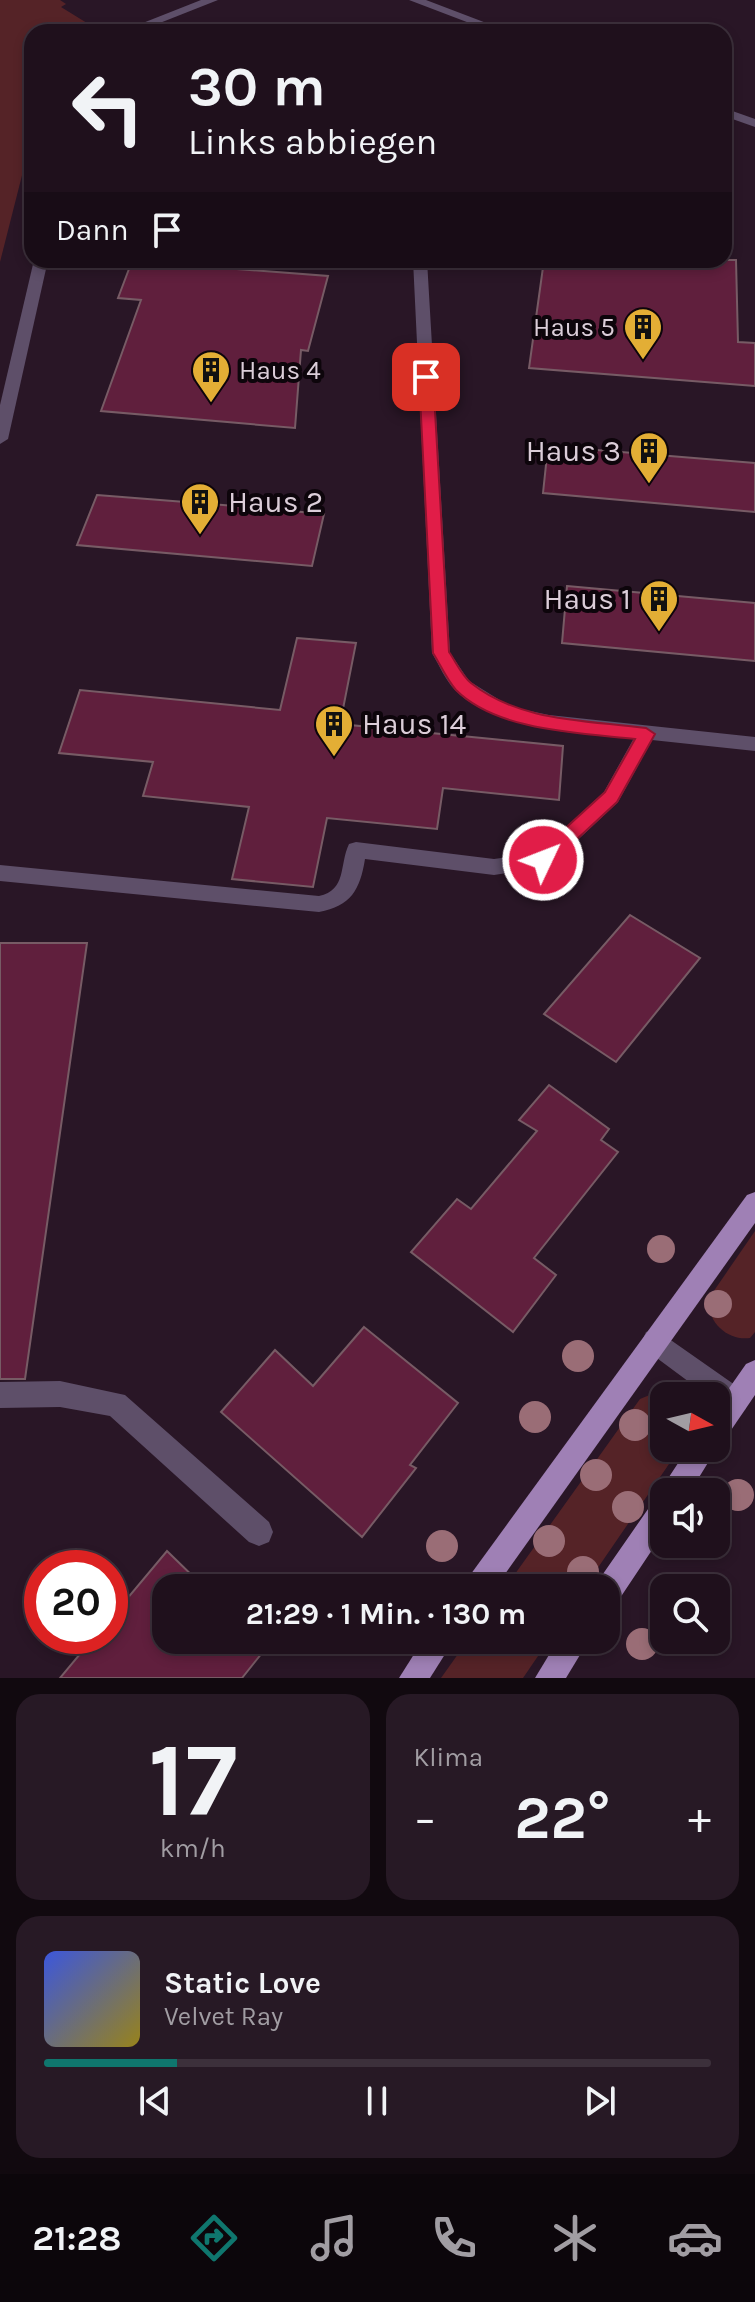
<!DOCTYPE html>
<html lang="de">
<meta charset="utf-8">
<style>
body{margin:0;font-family:Karla,sans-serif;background:#271925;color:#f1f3f6;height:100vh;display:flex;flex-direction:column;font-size:30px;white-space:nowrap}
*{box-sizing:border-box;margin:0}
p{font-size:26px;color:#a19da3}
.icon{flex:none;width:44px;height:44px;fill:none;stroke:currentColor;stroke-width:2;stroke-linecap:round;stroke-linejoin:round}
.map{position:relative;height:1678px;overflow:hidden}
.drawer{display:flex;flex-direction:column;gap:16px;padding:16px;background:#11090f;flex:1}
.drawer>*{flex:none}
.banner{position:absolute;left:24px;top:24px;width:708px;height:244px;border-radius:24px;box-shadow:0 4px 12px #0003,0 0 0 2px #3c303b;background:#1f101c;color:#f1f3f6;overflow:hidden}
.needle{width:52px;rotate:98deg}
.fabs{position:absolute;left:650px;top:1382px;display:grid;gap:16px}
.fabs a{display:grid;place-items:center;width:80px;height:80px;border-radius:16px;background:#1f101c;box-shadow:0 4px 12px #0003,0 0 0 2px #3c303b;font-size:40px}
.speed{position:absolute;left:24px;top:1550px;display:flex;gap:16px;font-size:40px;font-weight:700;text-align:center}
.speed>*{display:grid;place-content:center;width:104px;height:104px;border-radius:50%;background:#1f101c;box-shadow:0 4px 12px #0003,0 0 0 2px #3c303b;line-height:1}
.speed .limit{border:12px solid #d22;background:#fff;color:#111}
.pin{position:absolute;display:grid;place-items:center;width:68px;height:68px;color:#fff;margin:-34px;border-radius:16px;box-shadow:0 4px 12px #0006}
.me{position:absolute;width:88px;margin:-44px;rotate:47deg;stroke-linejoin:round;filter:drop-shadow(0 0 6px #0008)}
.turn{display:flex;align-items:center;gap:28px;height:168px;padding:0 32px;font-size:36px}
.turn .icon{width:104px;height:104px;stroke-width:2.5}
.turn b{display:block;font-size:56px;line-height:68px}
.then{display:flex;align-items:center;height:76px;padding:0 32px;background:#0003;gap:16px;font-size:30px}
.big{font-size:60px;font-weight:700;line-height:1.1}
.drawer .widget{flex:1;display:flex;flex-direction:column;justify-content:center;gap:12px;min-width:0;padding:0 28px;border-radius:24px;background:#271925}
.drawer .dial{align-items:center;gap:0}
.dial b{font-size:104px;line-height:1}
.song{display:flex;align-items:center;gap:24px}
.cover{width:96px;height:96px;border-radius:12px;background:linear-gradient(135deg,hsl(230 70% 55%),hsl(50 70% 35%))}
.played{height:8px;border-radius:4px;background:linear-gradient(90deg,#0f766e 20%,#3c303b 20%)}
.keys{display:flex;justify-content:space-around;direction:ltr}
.heat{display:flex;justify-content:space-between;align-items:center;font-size:44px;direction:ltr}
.drawer .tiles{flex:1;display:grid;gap:16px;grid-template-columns:1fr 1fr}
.widget:last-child{grid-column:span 2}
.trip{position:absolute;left:152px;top:1574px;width:468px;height:80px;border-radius:24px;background:#1f101c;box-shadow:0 4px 12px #0003,0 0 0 2px #3c303b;font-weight:700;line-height:80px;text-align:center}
.tab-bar{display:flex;height:128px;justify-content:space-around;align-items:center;background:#0c060b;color:#a19da3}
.tab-bar .icon{width:56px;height:56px}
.tab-bar .on{color:#0f766e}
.tab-bar b{font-size:36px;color:#f1f3f6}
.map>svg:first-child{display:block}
.green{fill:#552327}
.building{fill:#601f3d;stroke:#775b65;stroke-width:2}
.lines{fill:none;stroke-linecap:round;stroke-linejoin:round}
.minor{fill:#5e4f69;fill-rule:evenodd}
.major{fill:#9f80b5;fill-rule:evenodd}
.tree{fill:#9a6d76}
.route{fill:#e11d48;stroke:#92132f;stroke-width:2}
.labels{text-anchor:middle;stroke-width:8;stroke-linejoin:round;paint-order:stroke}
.far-poi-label{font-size:26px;fill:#dbcdd8;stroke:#0d050b;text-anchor:end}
.poi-label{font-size:30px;fill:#dbcdd8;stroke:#0d050b;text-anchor:end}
</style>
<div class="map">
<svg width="755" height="1678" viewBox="0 0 755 1678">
<rect width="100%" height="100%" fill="#291626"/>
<g class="green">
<path d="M0 0H60L66 4 61 7 95 28 84 32H32V136L0 262Z"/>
<path d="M755 1231V1332L750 1338C727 1341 706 1321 709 1298Z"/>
<path d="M652 1394 664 1399V1448H680L584 1588H505L640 1399Z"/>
<path d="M468 1640H549L523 1678H441Z"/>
</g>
<g class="building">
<path d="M544 260H736L738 342 755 343V386L529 368Z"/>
<path d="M132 261 328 276 308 351 301 350 295 428 101 411 141 300 118 298Z"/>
<path d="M548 446 755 463V512L543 493Z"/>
<path d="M97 495 223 505 324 514 312 566 77 545Z"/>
<path d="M567 586 755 603V661L562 643Z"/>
<path d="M297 638 356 643 340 724 563 746 559 800 443 788 437 829 327 818 313 887 232 879 249 807 143 796 153 762 59 753 80 690 280 710Z"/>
<path d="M630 915 700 958 616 1062 544 1014Z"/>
<path d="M0 943H87L25 1379H0Z"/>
<path d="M549 1085 609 1129 601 1140 618 1152 534 1258 556 1275 513 1332 411 1252 457 1199 471 1209 537 1131 519 1120Z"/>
<path d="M364 1327 458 1403 410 1465 416 1468 362 1537 221 1412 275 1350 313 1386Z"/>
<path d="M167 1551 205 1588H166V1640H258L266 1648 242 1678H60L95 1636H110V1619Z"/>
</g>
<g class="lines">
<g class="minor">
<path d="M201 0H218L137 32H120Z"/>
<path d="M409 0H426L510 32H493Z"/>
<path d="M724 108 755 119V127L724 116Z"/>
<path d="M34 260H48L8 439 0 444V405Z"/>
<path d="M413 260H427L450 653 469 681 511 707 549 715 755 737V751L652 740 618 802 550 866 494 875 365 859C360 890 351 906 319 912L0 881V865L319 896C347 890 339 865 349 844L356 842 494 859 538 853 604 792 634 738C581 732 494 730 455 690 446 681 439 665 432 653Z"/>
<path d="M655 1329 745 1392 749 1401 745 1410 736 1414 716 1402V1396H708L646 1350 642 1341 646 1332Z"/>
<path d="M60 1381 125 1395 269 1522 273 1532 269 1542 259 1546 249 1542 110 1416 60 1407 0 1408V1382Z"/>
</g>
<g class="major">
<path d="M755 1192V1223L495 1588H464L468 1578 747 1195Z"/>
<path d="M755 1360V1395L725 1439 716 1443V1407L746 1364Z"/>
<path d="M716 1445 717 1448 690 1492H664V1532L616 1604 606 1608V1588H595L596 1584 655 1499 662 1495 665 1483 688 1448H716Z"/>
<path d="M423 1640H454L430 1678H399Z"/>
<path d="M558 1640H589L566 1678H535Z"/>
</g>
</g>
<g class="tree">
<circle cx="661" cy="1249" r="14"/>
<circle cx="718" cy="1304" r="14"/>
<circle cx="578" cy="1356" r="16"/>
<circle cx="535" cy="1417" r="16"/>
<circle cx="635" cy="1425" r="16"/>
<circle cx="596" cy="1475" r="16"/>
<circle cx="738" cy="1495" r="16"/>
<circle cx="628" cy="1507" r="16"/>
<circle cx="549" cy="1541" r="16"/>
<circle cx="442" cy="1546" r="16"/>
<circle cx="583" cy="1572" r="16"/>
<circle cx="642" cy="1644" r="16"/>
</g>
<path class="route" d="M426 372 433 377 449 652C456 662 462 676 471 683 520 722 586 720 646 728L655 734 617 802 549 865 543 867 533 860 536 855 605 792 635 739C580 733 497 731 456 690 447 680 440 664 433 653L419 377Z"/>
<defs>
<g id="building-pin" transform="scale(2)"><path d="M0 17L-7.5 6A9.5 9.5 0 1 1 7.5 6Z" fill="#e3ae35" stroke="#0d050b"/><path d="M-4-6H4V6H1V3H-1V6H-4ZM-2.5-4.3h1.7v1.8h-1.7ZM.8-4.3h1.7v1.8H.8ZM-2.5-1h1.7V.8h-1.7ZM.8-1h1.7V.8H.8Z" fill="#111"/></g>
</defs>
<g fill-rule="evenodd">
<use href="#building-pin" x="643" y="327"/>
<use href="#building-pin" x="211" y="370"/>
<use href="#building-pin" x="649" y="451"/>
<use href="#building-pin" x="200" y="502"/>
<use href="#building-pin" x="659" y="599"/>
<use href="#building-pin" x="334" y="724"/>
</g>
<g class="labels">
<g class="far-poi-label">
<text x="615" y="336">Haus 5</text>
<text x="239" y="379" text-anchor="start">Haus 4</text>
</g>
<g class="poi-label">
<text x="621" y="461">Haus 3</text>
<text x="228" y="512" text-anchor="start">Haus 2</text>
<text x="631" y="609">Haus 1</text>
<text x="362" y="734" text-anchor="start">Haus 14</text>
</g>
</g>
</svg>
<div class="fabs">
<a><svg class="needle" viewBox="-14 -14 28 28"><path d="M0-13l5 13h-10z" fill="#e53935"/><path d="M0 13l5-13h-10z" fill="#a19da3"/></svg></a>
<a><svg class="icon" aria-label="sound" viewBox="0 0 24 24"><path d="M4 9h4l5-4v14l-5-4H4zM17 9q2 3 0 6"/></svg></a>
<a><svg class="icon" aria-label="search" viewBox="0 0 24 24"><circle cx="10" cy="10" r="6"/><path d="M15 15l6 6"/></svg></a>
</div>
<div class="speed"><div class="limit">20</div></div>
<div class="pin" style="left:426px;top:377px;background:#d93025"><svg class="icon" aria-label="arrive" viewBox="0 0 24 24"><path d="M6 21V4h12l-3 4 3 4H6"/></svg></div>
<svg class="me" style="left:543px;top:860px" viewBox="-20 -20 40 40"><circle r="17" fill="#e11d48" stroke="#fff" stroke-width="3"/><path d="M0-11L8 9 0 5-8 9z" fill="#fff"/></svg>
<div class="trip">21:29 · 1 Min. · 130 m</div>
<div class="banner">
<div class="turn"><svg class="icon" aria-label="left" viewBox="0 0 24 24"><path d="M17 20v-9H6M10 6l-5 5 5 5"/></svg><div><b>30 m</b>Links abbiegen</div></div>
<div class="then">Dann<svg class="icon" aria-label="arrive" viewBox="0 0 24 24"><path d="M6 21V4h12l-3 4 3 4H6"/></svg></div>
</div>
</div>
<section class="drawer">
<div class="tiles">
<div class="widget dial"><b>17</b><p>km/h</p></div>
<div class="widget"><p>Klima</p>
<div class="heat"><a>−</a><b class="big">22°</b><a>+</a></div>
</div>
<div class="widget">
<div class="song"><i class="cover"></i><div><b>Static Love</b><p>Velvet Ray</p></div></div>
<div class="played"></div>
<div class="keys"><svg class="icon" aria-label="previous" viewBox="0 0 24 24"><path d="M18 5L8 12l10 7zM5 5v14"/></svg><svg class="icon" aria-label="pause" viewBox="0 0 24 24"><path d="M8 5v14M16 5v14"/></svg><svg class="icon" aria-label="next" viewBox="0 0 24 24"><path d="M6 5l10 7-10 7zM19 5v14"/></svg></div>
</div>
</div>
</section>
<nav class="tab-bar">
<b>21:28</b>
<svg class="icon on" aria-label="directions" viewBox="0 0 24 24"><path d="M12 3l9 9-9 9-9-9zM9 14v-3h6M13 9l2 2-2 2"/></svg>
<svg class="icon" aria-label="music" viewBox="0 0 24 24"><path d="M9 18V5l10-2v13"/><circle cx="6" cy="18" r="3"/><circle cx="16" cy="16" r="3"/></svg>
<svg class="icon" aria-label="phone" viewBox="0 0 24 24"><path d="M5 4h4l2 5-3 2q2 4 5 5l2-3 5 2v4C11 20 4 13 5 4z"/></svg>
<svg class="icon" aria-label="climate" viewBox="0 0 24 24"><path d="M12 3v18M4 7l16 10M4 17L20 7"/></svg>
<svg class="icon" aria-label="car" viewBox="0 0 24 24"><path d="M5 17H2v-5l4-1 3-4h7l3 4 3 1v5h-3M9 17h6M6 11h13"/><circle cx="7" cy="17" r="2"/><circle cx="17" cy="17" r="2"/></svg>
</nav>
